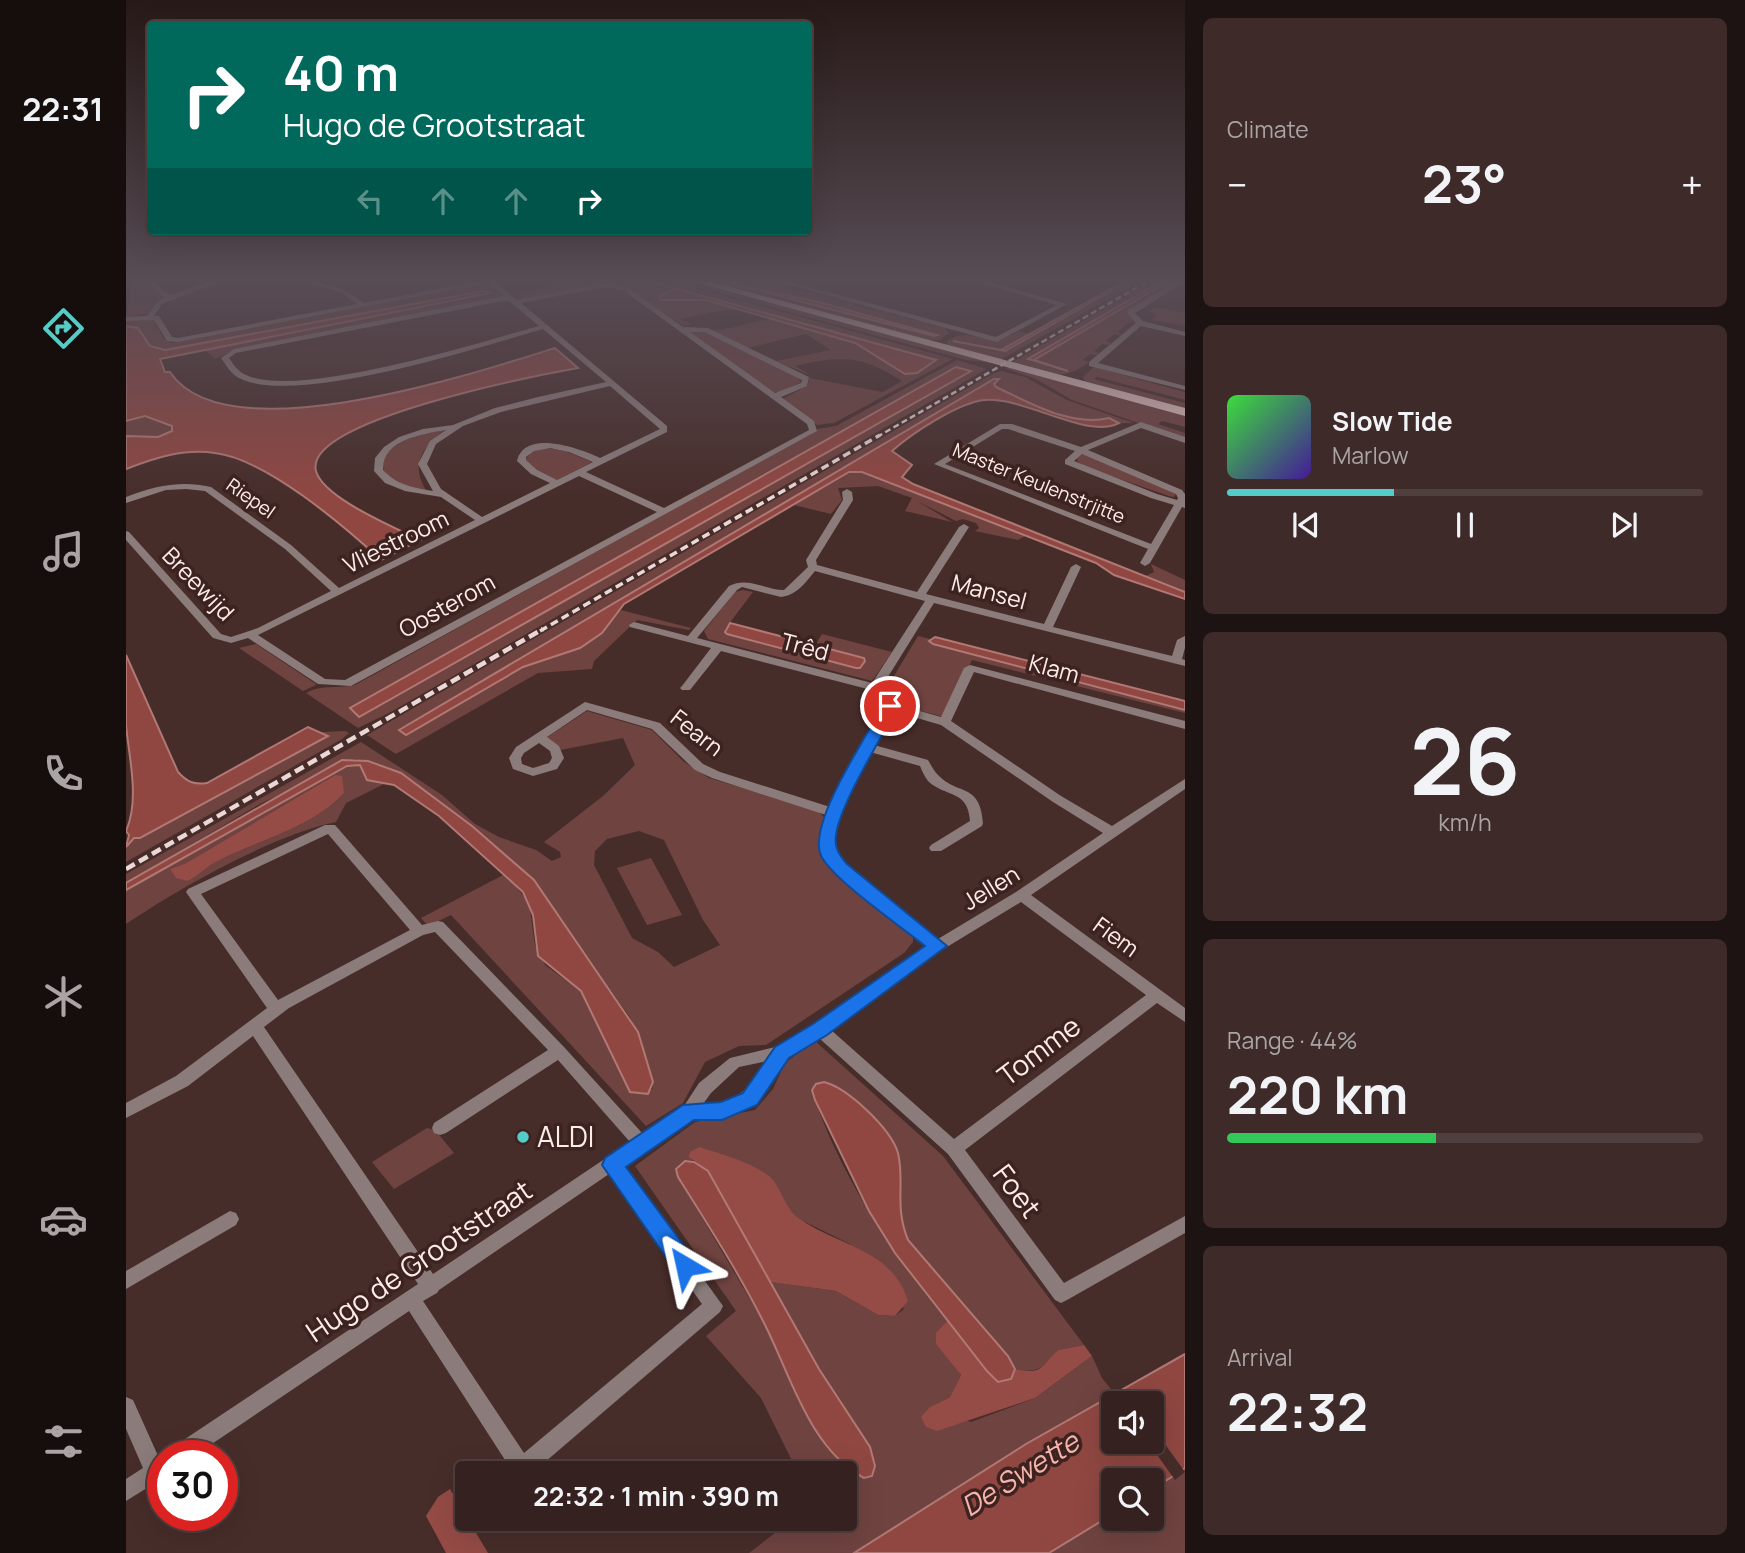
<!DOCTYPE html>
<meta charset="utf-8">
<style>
body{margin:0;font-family:Manrope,sans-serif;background:#3d2a29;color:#f1f3f6;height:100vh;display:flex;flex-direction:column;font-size:26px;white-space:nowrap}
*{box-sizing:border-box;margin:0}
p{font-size:23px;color:#aaa4a5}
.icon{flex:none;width:38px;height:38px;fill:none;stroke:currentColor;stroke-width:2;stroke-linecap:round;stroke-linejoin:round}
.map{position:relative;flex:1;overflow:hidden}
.panel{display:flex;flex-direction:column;gap:18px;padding:18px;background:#1d1312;width:560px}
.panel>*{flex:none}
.hud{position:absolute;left:21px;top:21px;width:665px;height:214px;border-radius:7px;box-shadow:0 7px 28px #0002,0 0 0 2px #4f3f3e;background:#00695c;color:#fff;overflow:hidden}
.tools{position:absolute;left:975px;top:1391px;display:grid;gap:14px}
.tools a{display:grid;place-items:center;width:63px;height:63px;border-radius:7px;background:#352220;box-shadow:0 7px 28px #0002,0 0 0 2px #4f3f3e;font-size:35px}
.speed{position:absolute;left:21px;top:1440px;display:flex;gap:14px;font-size:35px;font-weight:700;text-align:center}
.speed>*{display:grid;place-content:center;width:91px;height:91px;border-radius:50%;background:#352220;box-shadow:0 7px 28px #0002,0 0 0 2px #4f3f3e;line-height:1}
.speed .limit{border:10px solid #d22;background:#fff;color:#111}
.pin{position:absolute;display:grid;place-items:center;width:60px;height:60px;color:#fff;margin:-30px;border:4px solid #fff;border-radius:50%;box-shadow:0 2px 7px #0007}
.me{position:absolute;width:77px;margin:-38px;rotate:324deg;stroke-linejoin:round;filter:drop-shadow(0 0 5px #0008)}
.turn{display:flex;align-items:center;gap:24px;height:147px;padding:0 21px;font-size:32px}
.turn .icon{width:91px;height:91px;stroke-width:2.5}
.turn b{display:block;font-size:49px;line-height:60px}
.lanes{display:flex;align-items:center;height:66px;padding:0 21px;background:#0003;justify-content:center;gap:35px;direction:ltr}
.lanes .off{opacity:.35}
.big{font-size:52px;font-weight:700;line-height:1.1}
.panel .widget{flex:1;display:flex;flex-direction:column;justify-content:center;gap:10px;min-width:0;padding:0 24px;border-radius:10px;background:#3d2a29}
.panel .dial{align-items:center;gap:0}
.dial b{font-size:91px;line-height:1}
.song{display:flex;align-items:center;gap:21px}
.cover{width:84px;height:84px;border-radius:10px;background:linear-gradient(135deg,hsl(120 70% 55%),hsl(260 70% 35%))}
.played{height:7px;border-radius:4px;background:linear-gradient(90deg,#54cdc8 35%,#4f3f3e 35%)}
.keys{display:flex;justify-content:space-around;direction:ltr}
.heat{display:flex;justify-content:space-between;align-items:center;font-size:38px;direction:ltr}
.charge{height:10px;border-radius:5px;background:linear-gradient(90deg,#34c759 44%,#4f3f3e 0)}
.trip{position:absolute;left:329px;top:1461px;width:402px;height:70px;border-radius:7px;background:#352220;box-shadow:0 7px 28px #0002,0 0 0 2px #4f3f3e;font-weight:700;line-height:70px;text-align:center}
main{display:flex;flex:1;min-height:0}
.menu{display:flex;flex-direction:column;width:126px;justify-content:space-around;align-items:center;background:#150e0d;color:#aaa4a5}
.menu .icon{width:49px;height:49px}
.menu .current{color:#54cdc8}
.menu b{font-size:32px;color:#f1f3f6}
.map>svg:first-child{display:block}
.green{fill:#6f4340;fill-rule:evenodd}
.forest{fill:#954b46}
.water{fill:#904742;stroke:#b17874;stroke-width:2;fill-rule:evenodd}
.pier{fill:#472d2a}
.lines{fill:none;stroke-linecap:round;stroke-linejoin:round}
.minor{fill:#8b7c7b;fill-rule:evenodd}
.primary{fill:#e1c3c0;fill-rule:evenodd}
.rail-far2{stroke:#ebd8d6;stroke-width:2.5;stroke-dasharray:6 3.5;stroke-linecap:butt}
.rail-far1{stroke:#ebd8d6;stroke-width:3.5;stroke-dasharray:8 4.5;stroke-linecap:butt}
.rail{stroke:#ebd8d6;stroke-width:4.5;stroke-dasharray:10 5;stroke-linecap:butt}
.route{fill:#1a73e8;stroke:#114b97;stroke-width:2}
.poi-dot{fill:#54cdc8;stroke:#3d2320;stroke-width:2.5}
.labels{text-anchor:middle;stroke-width:7;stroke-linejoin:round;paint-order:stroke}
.far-street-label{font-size:19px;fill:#feecea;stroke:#3d2320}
.street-label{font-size:23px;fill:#feecea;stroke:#3d2320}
.near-street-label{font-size:28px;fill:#feecea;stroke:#3d2320}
.near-poi-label{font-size:28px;fill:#feecea;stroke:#3d2320;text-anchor:start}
.near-water-label{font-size:28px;font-style:italic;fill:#f5b3ac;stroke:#3d2320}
</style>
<main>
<nav class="menu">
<b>22:31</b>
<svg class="icon current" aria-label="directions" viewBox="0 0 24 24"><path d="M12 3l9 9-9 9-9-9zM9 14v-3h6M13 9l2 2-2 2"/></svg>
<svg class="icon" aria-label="music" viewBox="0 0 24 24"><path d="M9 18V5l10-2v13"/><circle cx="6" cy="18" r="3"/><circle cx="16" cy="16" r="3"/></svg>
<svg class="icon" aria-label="phone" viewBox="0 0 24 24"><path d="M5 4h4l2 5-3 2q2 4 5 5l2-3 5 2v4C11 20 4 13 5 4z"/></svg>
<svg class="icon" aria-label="climate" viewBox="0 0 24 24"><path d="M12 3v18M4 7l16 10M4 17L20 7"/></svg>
<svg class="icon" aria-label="car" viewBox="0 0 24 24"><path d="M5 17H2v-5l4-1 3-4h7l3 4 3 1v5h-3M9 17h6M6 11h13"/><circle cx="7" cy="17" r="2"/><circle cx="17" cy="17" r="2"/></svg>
<svg class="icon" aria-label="filters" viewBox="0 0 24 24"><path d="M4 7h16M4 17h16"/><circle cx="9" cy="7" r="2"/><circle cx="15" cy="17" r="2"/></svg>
</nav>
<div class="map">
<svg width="1059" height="1553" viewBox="0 0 1059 1553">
<rect width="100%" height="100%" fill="#472d2a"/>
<g class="green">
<path d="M6 281H21L39 298 28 304 23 313 0 317Z"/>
<path d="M450 281H523L549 289 536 294 540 301 573 298 609 308 553 319 566 324 558 326 495 285 478 284 397 299 386 294Z"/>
<path d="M530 281H543L827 359 708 423 691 425 657 399 682 385 683 378 757 392 776 381C734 355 717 355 669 366L683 374H681L650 361 705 350 680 334 622 348 586 330C606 331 629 318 649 320 694 326 750 353 791 373L809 360Z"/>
<path d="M549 281H562L868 363 840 360Z"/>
<path d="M577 281H596L811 335 605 281 652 283 657 284 655 286 730 303 727 305 746 310 749 308 771 316H780L778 318 816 325 823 333 814 340H803Z"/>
<path d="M1003 281H1016L874 360 822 345 821 341C839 330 853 337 872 341L893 331 903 334 875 350H860L879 351Z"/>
<path d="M1026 281H1036L904 361 939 371 908 360 1041 282 1047 284 1001 311 1010 322 1002 323 991 332 996 334 995 335 988 334 980 341 985 343 983 345 976 344 968 351 973 353 971 355 964 354 957 360 963 362C938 383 915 374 887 362Z"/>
<path d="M364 283 378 297 111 349 89 359 79 350 364 295 206 319 39 350 24 346 12 328 0 326V320L27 319 38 339 46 343Z"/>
<path d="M1030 307 1059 313V326L1026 320 1031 316 1023 311Z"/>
<path d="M562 331 577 332 672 377 675 382 656 392H645Z"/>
<path d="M831 360 861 369 263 713 232 728 180 693C196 684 211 689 229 685L692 429 710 426ZM830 367 844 371 234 717 224 708Z"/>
<path d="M883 367 1059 414V427L1036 421 1032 424 1059 433V439L946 400 908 378 880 369Z"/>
<path d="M968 367 1059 392V400L971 377 968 379 1059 403V410L959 381 957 377Z"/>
<path d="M876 371 899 377 941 400 1008 423H993L983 418C944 427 905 403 870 387L868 379 273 729 281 735C317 714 360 682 398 666 437 650 470 654 491 609L565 628 563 630 511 620 468 661 466 669 412 673 270 754 241 735 868 373Z"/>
<path d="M10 417 28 418 43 423 46 431 32 437 0 436V421Z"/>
<path d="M319 430C295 448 284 465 301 492L286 490 258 473 256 458C274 438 293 434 319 430Z"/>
<path d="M421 448 439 451 466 462 429 481 412 472 399 460 406 451Z"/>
<path d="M960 454 1051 493 1048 497 1043 496 959 467 951 461 952 455Z"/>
<path d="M723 472H736L899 536 892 540 849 531 853 528 850 523 837 519 830 521 791 501 826 522 779 511 786 498 752 486 712 488 716 500 705 514 664 504Z"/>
<path d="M1025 564 1059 580V592L1020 576 1028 572Z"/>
<path d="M617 590 627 592 599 629 601 634 730 668 738 658 689 645 696 634 766 652 746 681 582 639 578 631 609 592Z"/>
<path d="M792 636 804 639 807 644 1059 710V713L846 660 818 717 772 705 763 687 765 681Z"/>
<path d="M130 644 190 684V685L177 691 113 648Z"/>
<path d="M461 711 526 730 557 761 583 778 691 810 698 817 700 856 705 864 787 937V942L778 953 640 1045 613 1046 579 1062 557 1103 520 1126 325 915 302 926 295 918 379 874 403 902 409 945 419 965 455 991 526 1090 527 1081 505 1019 408 880 346 826 275 773 229 759 134 804 0 883V874L235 742 316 795 349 824 373 837 410 850 426 861 435 857 434 852 418 842 477 796 509 765 497 738 434 750 420 738ZM513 831 538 840 577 920 594 945 548 967 532 952 506 938 468 865 469 851 481 839Z"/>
<path d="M219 731 223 733 216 739 0 862V847L8 838H14L201 736 194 732Z"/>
<path d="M221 765H234L241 780 262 782 220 803 210 822C149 834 53 888 0 924V890ZM209 775 218 793C186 828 135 839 94 860 82 865 74 875 62 881L44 869 60 863Z"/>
<path d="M525 858 556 915 521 925 491 868Z"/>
<path d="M689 1041 817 1156 958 1345 932 1350C918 1368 911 1374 889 1369L882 1356 782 1240 774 1220 772 1154 686 1090C710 1169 769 1258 821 1321L811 1333C817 1358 823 1356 835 1375L824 1397 804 1407 845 1422 909 1398 966 1356 976 1378 988 1393 900 1444 728 1553H623L667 1519H719V1474L672 1473 635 1398 580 1336 610 1311 509 1166 569 1122 629 1110 647 1089 659 1063ZM604 1157 632 1170 651 1186 663 1211 675 1220 724 1244 778 1309 769 1316 752 1315 710 1291 644 1282 693 1369 744 1447 723 1470 677 1409 637 1321 552 1177 559 1161Z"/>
<path d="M301 1128 309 1130 328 1153 268 1189 246 1162Z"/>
<path d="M1059 1465V1553H923L987 1513V1519H1026V1488Z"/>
</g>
<g class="forest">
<path d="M209 775 216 776 218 793C186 828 135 839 94 860 82 865 74 875 62 881L50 878 44 869 60 863Z"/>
<path d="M573 1147C593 1153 627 1163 643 1176 657 1188 657 1208 674 1219 713 1246 767 1250 782 1301L769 1316 752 1315 710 1291 644 1282 582 1171 563 1157 564 1152Z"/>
<path d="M821 1321 872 1382 885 1379 889 1369C917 1375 914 1367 932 1350L958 1345 966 1356 909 1398 811 1431 800 1427 795 1417 804 1407 824 1397 835 1375 810 1344V1333Z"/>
<path d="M324 1489 362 1553H320L300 1516 312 1497Z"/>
</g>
<g class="water">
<path d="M523 281 810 360 791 373 779 374 729 343 580 300H535L533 296 549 289Z"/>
<path d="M596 281 692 302 811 335 808 336Z"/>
<path d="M999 281H1003L879 351 827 341 875 350Z"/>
<path d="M1036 281H1043L908 360 942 371 902 359Z"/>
<path d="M357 291 365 293 34 359 39 372H44C99 456 349 373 429 348L452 368C413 375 177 420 190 471 197 498 270 528 294 540L255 560C218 526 140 459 89 453 59 448 28 458 0 469V436L32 437 46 431V426L19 416 0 421V326L12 328 24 346 39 350Z"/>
<path d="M830 367 845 371 233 717 224 708Z"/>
<path d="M868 379H873L868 384 870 387C905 403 944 427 983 418L993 423C961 440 900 397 859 400 833 402 785 434 766 451L786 465 776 477 787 484 1059 592V599L988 575 970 563 736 472H723L498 604 476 633 454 648 397 667 280 735 273 730Z"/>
<path d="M604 623 738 658 739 661 734 668H730L601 634 599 632Z"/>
<path d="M809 637 1059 701V710L807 644 803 641Z"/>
<path d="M0 655 52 772C61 782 68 785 81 783L182 727 202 736 14 838H8L0 847 3 835 0 831C14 799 3 758 0 725 0 702 0 678 0 655Z"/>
<path d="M216 760 242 761 275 773 346 826 408 880 512 1032 527 1082 522 1094 504 1092 455 991 412 956 407 915 397 892 313 816 268 785 241 780 234 765 221 766 0 890V883Z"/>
<path d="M698 1082C722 1088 765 1129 772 1153 779 1183 768 1206 782 1240L882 1356 889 1369 885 1379 872 1382 861 1371 769 1253 743 1211 689 1100 686 1090 690 1084Z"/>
<path d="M559 1161 568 1162 582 1171 693 1369 744 1447 749 1466 746 1476 738 1478C682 1448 664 1372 636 1319 611 1270 581 1223 552 1177L550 1169Z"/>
<path d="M1059 1354V1468L1026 1490V1480H987V1514L923 1553H728L900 1444ZM987 1404H1026V1442H987Z"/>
</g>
<path class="pier" d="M1026 1426 1059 1472 1049 1480 1022 1442H1026Z"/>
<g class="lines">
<g class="minor">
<path d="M20 281H27L44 295 86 281H96L36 304 28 316H33L46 337 52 338 231 304 215 292 175 281C200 281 218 288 238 303L353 281H368L391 300 479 283 501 287 557 327 582 328 683 377 681 386 655 397 688 421 691 431 225 686 192 684 122 638 105 643 87 638 0 540V531L3 532 95 634 105 637 132 628 205 591 159 549 79 491 60 489 40 490 0 503V497C28 486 55 480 85 487L165 545 213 588 349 520 315 497 279 491 259 483 248 471 249 458 258 447 273 437 297 429 327 425 369 408 412 397 480 382 417 329C354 347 169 407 113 378 105 374 100 365 95 358L108 349 378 296 363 283 52 342 41 341 28 320 0 321V317L21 316 31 302 38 298ZM479 287 497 290 681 424 683 430 538 508 460 472 541 432V426L395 303ZM382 300 413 326C355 342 168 401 118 374 112 371 107 364 103 358L110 353ZM564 332H578L676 380 675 383 649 393ZM484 386 534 429 474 458C455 449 399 428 391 461L405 474 424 483 356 517 315 489 301 464 310 444 337 426 375 412ZM320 430 304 441 292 464 307 491C288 488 271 485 257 470 256 440 296 434 320 430ZM424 448 443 452 467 462 431 480 411 470 400 460V457L408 451ZM453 476 531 512 219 680 199 679 132 635Z"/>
<path d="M649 281H660L870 337 931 305 848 281H859L941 304 871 342Z"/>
<path d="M1051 281 1059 282 1009 313 1017 321 1059 332V336L1015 326 972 363 1059 386V390L963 366V362L1010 323 1001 312 1002 310Z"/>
<path d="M1015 422 1059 437V443L1015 428 962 450 1056 490 1059 494V508L1056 507 1024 563 1019 566 1014 563 1022 549 808 464 874 424H886L955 447ZM876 429H882L949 451 939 460V464L1025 498 1048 505 1025 544 819 464ZM956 454 1050 494 1052 498 1051 500 1031 494 948 461Z"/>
<path d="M721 489 726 492 727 500 690 560 691 565 791 592 833 527 838 524 843 527 800 594 918 624 945 567 950 564 955 567 927 627 1046 656 1051 640 1059 636V648L1056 659 1059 660V666L808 603 760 680 769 704 815 717 838 668 844 665 1059 721V729L848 672 825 721 935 796 986 826 1059 779V789L905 895 1059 1008V1022L1031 1003 839 1150 938 1283 1059 1216V1233L941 1300 935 1303 929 1300 822 1154 693 1038 661 1056 643 1086 626 1103 598 1115 567 1118 496 1166 597 1306 594 1312 405 1474H388L283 1311 68 1456H41L44 1449 292 1284 127 1036 62 1086 0 1118V1103L50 1076 141 1008 62 895 60 892 62 889 199 825H209L296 925 312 921 317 922 438 1047 517 1134 558 1106 573 1083 604 1058 653 1046 689 1026 801 946C777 926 702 874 695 847 693 836 697 825 700 815L586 778 569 770 526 729 461 710 421 737 433 746 438 758 431 769 407 776 387 769 383 758 390 747 459 702 534 723 577 764 594 772 704 807 722 770 758 706 753 692 595 651 564 690H556L554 688 556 686 585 648 504 627 503 625 508 622 562 636 603 586C622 576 639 590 658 590L682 567 680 560 717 500 716 492ZM689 571 799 601 748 680 750 684 571 638 611 590 616 587 655 597C671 595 679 583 689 571ZM767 711 815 725 927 802 977 833 890 892 812 939 720 866C714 858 708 852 707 842 705 815 731 775 744 752L794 766C796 771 799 777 802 781 820 798 842 789 844 821L805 845 803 848 805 851H815L856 826 857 823C854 782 832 796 812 775 808 771 805 765 802 760L748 745ZM413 743 424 751 426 758 423 763 407 768 396 764 395 758 398 753ZM202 834 284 930 152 1000 75 894ZM895 902 1020 995 828 1139 705 1030 816 950ZM309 932 422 1050 308 1123 306 1128 308 1133 314 1135 320 1133 432 1060 504 1142 307 1274 138 1027 163 1008 297 935ZM642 1061C624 1089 612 1102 577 1104L585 1093 613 1067ZM483 1174 576 1304 398 1453 297 1301 311 1293 313 1290Z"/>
<path d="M104 1211 110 1213 113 1219 110 1225 0 1289V1271Z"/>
<path d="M0 1397 7 1400 33 1458 37 1456V1478L0 1501V1479L17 1468 0 1429Z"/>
</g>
<path class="primary" d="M565 281H582L1059 408V416Z"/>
<path class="rail-far2" d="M751 437 1022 281"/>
<path class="rail-far1" d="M414 631 754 435"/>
<path class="rail" d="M0 869 417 629"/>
</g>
<linearGradient id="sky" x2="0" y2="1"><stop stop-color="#271917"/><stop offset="0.56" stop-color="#584c55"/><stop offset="1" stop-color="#584c55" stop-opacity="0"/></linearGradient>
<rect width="1059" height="499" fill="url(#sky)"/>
<path class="route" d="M764 702 772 706C756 737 714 804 710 835 708 847 713 855 721 864L821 946 701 1035 663 1058 631 1105 596 1120H568L500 1167 567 1258 570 1266 567 1273 559 1276 551 1273 476 1165 479 1158 557 1105 595 1102 617 1093 649 1047 687 1024 799 946C778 929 700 875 694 853 684 820 740 737 757 706Z"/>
<circle class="poi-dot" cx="397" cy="1137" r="7"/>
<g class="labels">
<g class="far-street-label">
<text transform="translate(913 483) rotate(22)" y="7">Master Keulenstrjitte</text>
<text transform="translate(125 498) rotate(35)" y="7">Riepel</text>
</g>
<g class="street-label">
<text transform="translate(270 542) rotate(-26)" y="8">Vliestroom</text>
<text transform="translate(72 584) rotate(46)" y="8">Breewijd</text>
<text transform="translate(863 592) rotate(15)" y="8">Mansel</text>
<text transform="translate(321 606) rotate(-29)" y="8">Oosterom</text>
<text transform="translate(679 647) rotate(15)" y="8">Trêd</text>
<text transform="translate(928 669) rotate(15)" y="8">Klam</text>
<text transform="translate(571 733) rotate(38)" y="8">Fearn</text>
<text transform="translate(865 888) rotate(-32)" y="8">Jellen</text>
<text transform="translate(990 937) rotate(36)" y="8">Fiem</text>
</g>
<g class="near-street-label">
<text transform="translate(913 1051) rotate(-37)" y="10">Tomme</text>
<text transform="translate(891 1191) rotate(53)" y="10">Foet</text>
<text transform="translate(293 1261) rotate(-34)" y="10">Hugo de Grootstraat</text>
</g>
<g class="near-poi-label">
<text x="411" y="1147">ALDI</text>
</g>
<g class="near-water-label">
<text transform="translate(894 1474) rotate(-32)" y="10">De Swette</text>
</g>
</g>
</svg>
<div class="tools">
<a><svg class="icon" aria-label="sound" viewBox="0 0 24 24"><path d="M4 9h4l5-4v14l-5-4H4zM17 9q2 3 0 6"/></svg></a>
<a><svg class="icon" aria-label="search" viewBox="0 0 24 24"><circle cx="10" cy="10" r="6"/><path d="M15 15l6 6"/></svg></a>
</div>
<div class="speed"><div class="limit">30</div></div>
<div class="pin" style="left:764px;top:706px;background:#d93025"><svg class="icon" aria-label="arrive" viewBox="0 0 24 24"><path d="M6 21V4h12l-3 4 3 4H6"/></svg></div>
<svg class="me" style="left:559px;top:1266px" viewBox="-20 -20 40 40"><path d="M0-17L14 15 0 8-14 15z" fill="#1a73e8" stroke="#fff" stroke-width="4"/></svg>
<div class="trip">22:32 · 1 min · 390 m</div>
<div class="hud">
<div class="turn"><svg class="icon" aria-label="right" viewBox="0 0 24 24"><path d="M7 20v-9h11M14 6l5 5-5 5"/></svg><div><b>40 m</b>Hugo de Grootstraat</div></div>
<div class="lanes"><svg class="icon off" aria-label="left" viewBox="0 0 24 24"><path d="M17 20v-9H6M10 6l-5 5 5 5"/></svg><svg class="icon off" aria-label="ahead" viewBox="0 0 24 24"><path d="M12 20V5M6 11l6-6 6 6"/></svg><svg class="icon off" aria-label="ahead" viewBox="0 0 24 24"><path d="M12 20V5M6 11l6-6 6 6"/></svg><svg class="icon" aria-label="right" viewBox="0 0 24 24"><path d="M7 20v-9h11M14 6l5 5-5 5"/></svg></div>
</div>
</div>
<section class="panel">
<div class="widget"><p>Climate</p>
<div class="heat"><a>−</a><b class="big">23°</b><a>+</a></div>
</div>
<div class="widget">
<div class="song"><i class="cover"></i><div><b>Slow Tide</b><p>Marlow</p></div></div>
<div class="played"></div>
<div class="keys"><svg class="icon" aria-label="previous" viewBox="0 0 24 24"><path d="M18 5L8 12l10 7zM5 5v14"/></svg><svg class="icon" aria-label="pause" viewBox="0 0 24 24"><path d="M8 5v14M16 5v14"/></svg><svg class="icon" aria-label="next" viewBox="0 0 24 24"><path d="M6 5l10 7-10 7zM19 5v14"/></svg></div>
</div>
<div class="widget dial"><b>26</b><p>km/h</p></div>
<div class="widget"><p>Range · 44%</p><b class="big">220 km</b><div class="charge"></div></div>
<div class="widget"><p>Arrival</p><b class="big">22:32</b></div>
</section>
</main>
